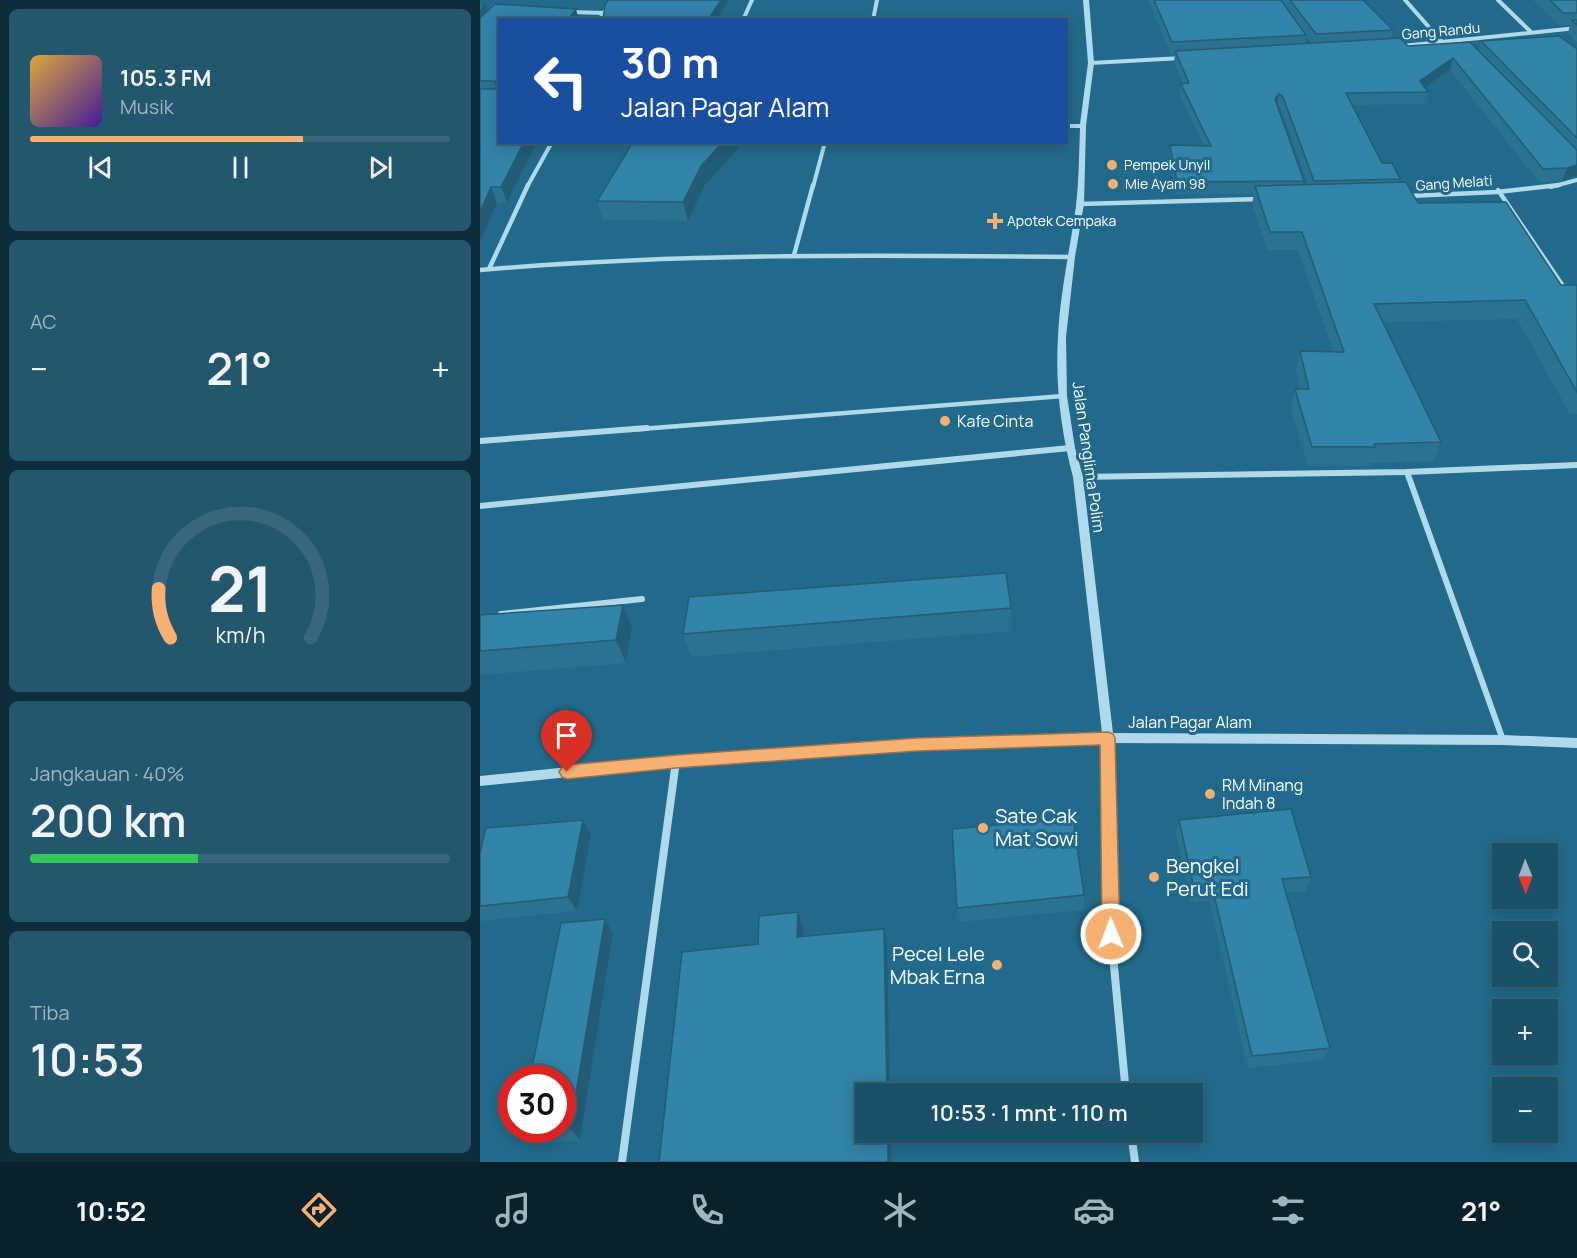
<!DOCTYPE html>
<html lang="id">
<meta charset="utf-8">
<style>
body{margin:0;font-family:Manrope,sans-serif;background:#23576e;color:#f1f3f6;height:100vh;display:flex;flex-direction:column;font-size:22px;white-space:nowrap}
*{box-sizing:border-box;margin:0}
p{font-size:20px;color:#9fb5c0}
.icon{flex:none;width:33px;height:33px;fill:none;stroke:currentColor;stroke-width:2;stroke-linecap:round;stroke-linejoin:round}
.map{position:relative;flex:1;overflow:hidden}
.side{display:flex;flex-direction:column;gap:9px;padding:9px;background:#0e2c39;width:480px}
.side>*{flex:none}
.guide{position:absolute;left:18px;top:18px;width:570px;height:126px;border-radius:0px;box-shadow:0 3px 15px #0003,0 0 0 2px #38677c;background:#1a4fa0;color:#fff;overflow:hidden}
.needle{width:39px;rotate:179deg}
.controls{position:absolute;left:1012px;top:843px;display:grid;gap:12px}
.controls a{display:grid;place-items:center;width:66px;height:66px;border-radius:0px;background:#1a5068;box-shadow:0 3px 15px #0003,0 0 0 2px #38677c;font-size:30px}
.speed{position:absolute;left:18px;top:1065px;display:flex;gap:12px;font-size:30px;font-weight:700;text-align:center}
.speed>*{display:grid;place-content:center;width:78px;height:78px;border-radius:50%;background:#1a5068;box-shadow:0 3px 15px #0003,0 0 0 2px #38677c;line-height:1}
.speed .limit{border:9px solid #d22;background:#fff;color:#111}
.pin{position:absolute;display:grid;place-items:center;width:51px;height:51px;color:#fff;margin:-62px -26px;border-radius:50% 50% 50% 0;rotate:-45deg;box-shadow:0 0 6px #0007}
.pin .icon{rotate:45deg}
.me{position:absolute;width:66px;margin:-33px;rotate:359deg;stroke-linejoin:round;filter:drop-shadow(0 0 4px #0008)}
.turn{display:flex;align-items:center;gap:21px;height:126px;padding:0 24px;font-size:27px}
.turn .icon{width:78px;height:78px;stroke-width:2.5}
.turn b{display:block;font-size:42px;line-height:51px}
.big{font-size:45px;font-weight:600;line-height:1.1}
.side .widget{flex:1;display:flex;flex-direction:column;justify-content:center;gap:9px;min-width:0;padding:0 21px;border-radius:9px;background:#23576e}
.side .dial{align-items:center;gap:0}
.dial svg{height:156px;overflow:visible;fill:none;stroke:#38677c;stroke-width:7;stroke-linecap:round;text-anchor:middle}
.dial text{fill:#f1f3f6;stroke:none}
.song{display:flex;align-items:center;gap:18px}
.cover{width:72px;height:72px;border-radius:9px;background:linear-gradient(135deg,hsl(40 70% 55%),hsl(260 70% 35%))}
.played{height:6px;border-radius:3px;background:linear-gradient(90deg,#f6b072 65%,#38677c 65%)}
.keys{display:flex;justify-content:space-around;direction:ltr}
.heat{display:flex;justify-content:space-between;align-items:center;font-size:33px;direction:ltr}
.charge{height:9px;border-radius:4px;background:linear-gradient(90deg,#34c759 40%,#38677c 0)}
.trip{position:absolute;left:375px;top:1083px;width:348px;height:60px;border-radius:0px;background:#1a5068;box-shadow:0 3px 15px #0003,0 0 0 2px #38677c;font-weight:600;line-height:60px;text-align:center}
.dock{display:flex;height:96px;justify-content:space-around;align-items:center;background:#0a202a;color:#9fb5c0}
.dock .icon{width:42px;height:42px}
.dock .current{color:#f6b072}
.dock b{font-size:27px;color:#f1f3f6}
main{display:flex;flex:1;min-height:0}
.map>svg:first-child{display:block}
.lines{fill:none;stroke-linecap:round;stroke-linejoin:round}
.minor-far3{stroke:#b0d9eb;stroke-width:4}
.minor-far2{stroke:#b0d9eb;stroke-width:4.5}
.minor-far1{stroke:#b0d9eb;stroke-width:6}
.minor{stroke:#b0d9eb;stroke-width:8}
.tertiary{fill:#b0d9eb;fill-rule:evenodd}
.wall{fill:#2b7290;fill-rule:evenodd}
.shaded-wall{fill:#235c76}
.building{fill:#3284a8;stroke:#235c76;stroke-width:1.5}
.route{fill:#f6b072;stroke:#a0724a;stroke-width:1.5}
.poi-dot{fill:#f6b072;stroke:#226a8b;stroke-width:2}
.labels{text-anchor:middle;stroke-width:6;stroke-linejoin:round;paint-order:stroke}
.far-street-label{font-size:14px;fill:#fff;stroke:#226a8b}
.far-poi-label{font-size:14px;fill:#fff;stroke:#226a8b;text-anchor:start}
.poi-label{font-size:16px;fill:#fff;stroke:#226a8b;text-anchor:start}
.street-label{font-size:16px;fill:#fff;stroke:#226a8b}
.near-poi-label{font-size:20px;fill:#fff;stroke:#226a8b;text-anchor:start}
</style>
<main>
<section class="side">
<div class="widget">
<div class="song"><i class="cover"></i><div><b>105.3 FM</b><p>Musik</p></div></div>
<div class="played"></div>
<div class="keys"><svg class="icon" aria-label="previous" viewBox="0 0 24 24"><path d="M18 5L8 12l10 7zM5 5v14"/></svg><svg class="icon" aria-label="pause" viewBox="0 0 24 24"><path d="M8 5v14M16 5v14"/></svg><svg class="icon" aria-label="next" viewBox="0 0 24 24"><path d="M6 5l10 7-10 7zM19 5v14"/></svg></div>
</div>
<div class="widget"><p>AC</p>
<div class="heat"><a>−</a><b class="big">21°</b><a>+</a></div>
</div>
<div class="widget dial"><svg viewBox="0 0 100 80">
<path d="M14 69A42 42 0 1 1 86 69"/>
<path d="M14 69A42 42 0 0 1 8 44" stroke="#f6b072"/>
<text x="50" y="56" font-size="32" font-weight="700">21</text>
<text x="50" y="72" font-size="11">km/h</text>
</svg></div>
<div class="widget"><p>Jangkauan · 40%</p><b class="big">200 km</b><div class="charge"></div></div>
<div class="widget"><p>Tiba</p><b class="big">10:53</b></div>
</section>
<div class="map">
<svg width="1097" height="1162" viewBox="0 0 1097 1162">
<rect width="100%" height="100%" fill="#226a8b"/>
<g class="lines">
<g class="minor-far3">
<path d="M925 0 963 43"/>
<path d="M1018 0 1050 31"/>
<path d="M89 12 124 13"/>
<path d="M119 20 132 0"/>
<path d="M263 20 272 0"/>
<path d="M393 20 397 0"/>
<path d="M922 46 1097 28"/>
<path d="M611 63 702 58"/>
<path d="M47 187 72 142"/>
<path d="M333 187 345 142"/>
<path d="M1071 187 1097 180"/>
</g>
<g class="minor-far2">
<path d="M1018 190 1087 292"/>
<path d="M928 196 1017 192 1079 185"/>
<path d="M600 204 780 199"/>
<path d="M314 255 333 185"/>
<path d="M9 269 48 185"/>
<path d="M0 270C197 253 394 255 591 257"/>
<path d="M148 430 583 396"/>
</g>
<g class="minor-far1">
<path d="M0 441 167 428"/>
<path d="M927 472 1023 740"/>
<path d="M598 477 927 472 1097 465"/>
<path d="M0 506 590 448"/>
<path d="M21 614 162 599"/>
<path d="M628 738V747"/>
</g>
<g class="minor">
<path d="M628 746 631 934 646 1094"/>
<path d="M651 1132 655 1162"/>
<path d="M142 1162 196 761"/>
</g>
<path class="tertiary" d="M603 0H609L614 63 606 126 604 204 595 257 586 337 587 396 595 448 603 477 633 733 1023 735 1097 738V748L1023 745 628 743 437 749 196 766 0 786V776L196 756 437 739 622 733 593 477C581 432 575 384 578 337 580 293 590 249 596 206 599 180 599 154 600 128H586V124H600L608 63Z"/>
</g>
<g class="wall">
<path d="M668 0H883L913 30 911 39 928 46 998 50 1001 41 1097 49V176L1082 181 1059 182 970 70 945 88 948 92 945 104 872 105 902 163 920 179 919 182 938 203 1081 285H1097V414H1090L1037 319 903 322 961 442 954 461 890 463 889 466H828L811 409 815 389H820L816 370 820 351H853L818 250H787L772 204 774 194H696L689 158 690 145 724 146 700 96 701 84H703L694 62 695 54H691ZM826 36 832 43 824 44ZM797 106 801 109 828 185H823L824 181Z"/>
<path d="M1053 0H1097V42L1088 33 1090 25H1079Z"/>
<path d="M0 4 7 12 20 20 27 202 17 203 0 242Z"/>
<path d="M153 142H262L263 143 225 185 208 221 123 220 117 201Z"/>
<path d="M531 608V631L211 657 203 634Z"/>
<path d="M0 615 152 628 146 663 0 675Z"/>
<path d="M699 820 831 877 826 891 806 893 850 1048 843 1060 768 1068 729 900 710 902 696 834Z"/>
<path d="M111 835 97 911 0 921V853Z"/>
<path d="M604 895 603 910 479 922 477 908Z"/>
<path d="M125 919 133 933 100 1140 51 1145 40 1134Z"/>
</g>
<g class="shaded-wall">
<path d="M241 0H249L236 20H228Z"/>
<path d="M5 4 9 17 0 27V9Z"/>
<path d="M96 9 99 20H88Z"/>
<path d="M973 58 970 70 937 93 940 81Z"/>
<path d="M799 94 797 106 795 99Z"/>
<path d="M44 142H57L27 202 21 187Z"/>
<path d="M243 142H262L263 143 225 185 208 221 203 202 221 166Z"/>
<path d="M1097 165V176L1082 181 1087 168Z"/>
<path d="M11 187 17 203 0 242V212Z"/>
<path d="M143 605 152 628 146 663 136 640Z"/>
<path d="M103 820 111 835 97 911 88 897Z"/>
<path d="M318 912 323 926 322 950 317 937Z"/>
<path d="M125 919 133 933 100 1140 90 1129Z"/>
<path d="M404 929 407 942 410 1094H407Z"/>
<rect x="408" y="1132" width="3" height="30"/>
</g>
<g class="building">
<path d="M128 0H241L228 20H123L125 5Z"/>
<path d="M674 0H801L826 35 692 42Z"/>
<path d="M810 0H883L913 30 836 34Z"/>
<path d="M1070 0H1097V13H1083Z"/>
<path d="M15 4 96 9 88 20H20V114L18 116H20V142H44L21 187H11L0 212V89H15L17 87 15 81H0V18Z"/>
<path d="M1092 20H1097V25Z"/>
<path d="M1079 36 1097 49V138L1001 41Z"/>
<path d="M920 38 928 46 990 42 1097 150V165L1087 168 1063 169 973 58 940 81 948 92 866 93 902 163H912L920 179 834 181 803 97 799 94 795 99 824 181 697 182 690 145 731 146 701 84 709 83 695 51Z"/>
<path d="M153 142H243L221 166 203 202 117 201Z"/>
<path d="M926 182 938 203 1026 202 1081 285H1097V392L1045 300 894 304 961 442 894 444 895 447H832L815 389H829L820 351 864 352 822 232H790L775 186Z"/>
<path d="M526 573 531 608 203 634 209 597Z"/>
<path d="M143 605 136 640 0 651V615Z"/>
<path d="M811 809 831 877 802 879 850 1048 772 1056 732 886 714 888 699 820Z"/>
<path d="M593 818 604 895 477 908 472 829Z"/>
<path d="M103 820 88 897 0 906V853L6 828Z"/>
<path d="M318 912 317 937 404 929 407 1094H386V1132H408V1162H179L202 952 278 944 279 916Z"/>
<path d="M125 919 90 1129H82V1078H50L81 923Z"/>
<path d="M40 1130H82L40 1134Z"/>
</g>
<path class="route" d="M628 732 633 734 635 738 640 934 637 940 631 943 625 940 622 934 620 745 437 751 196 768 87 779 82 777 79 772 82 767 87 765 196 755 437 738Z"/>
<g class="poi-dot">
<circle cx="632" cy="165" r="6"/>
<circle cx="633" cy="184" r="6"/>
<path d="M512 212h6v6h6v6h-6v6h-6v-6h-6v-6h6z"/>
<circle cx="465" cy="421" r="6"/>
<circle cx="730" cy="794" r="6"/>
<circle cx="503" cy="828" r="6"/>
<circle cx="674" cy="877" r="6"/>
<circle cx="517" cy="965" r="6"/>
</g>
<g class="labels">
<g class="far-street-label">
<text transform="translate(961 31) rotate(-5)" y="5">Gang Randu</text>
<text transform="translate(974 183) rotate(-4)" y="5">Gang Melati</text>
</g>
<g class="far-poi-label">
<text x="644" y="170">Pempek Unyil</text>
<text x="645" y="189">Mie Ayam 98</text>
<text x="527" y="226">Apotek Cempaka</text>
</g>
<g class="poi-label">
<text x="477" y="427">Kafe Cinta</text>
<text x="742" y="791">RM Minang<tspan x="742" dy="18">Indah 8</tspan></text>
</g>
<g class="street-label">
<text transform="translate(609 457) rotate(82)" y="6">Jalan Panglima Polim</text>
<text x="710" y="728">Jalan Pagar Alam</text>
</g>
<g class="near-poi-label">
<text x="515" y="823">Sate Cak<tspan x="515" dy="23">Mat Sowi</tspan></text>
<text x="686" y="873">Bengkel<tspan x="686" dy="23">Perut Edi</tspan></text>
<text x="505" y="961" text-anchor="end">Pecel Lele<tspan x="505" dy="23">Mbak Erna</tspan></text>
</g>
</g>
</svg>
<div class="controls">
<a><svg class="needle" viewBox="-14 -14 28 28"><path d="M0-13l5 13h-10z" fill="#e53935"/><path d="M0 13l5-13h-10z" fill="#9fb5c0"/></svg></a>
<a><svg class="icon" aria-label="search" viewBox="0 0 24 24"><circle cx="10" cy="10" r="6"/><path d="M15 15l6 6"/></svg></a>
<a>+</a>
<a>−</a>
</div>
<div class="speed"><div class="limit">30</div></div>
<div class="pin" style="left:87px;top:772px;background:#d93025"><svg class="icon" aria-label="arrive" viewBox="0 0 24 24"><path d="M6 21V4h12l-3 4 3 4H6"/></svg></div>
<svg class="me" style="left:631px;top:934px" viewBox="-20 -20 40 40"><circle r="17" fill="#f6b072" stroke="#fff" stroke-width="3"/><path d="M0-11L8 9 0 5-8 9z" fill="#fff"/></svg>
<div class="trip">10:53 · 1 mnt · 110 m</div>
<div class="guide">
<div class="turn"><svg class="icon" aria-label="left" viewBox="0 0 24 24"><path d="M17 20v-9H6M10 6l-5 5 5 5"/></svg><div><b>30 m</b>Jalan Pagar Alam</div></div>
</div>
</div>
</main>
<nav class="dock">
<b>10:52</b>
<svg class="icon current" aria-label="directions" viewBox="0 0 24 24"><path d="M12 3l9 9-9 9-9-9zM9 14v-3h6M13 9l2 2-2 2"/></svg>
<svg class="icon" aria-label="music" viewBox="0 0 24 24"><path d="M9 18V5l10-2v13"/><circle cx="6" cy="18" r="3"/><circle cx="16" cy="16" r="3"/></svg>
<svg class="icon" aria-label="phone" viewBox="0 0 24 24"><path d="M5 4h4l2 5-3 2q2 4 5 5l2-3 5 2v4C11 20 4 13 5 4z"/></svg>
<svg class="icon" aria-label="climate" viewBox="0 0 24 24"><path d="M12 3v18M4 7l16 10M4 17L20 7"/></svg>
<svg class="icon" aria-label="car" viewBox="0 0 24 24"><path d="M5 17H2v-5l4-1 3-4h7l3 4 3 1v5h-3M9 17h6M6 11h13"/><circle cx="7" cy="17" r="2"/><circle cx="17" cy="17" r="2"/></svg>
<svg class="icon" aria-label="filters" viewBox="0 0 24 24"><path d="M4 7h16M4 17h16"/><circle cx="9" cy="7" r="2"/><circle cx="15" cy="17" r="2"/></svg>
<b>21°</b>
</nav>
